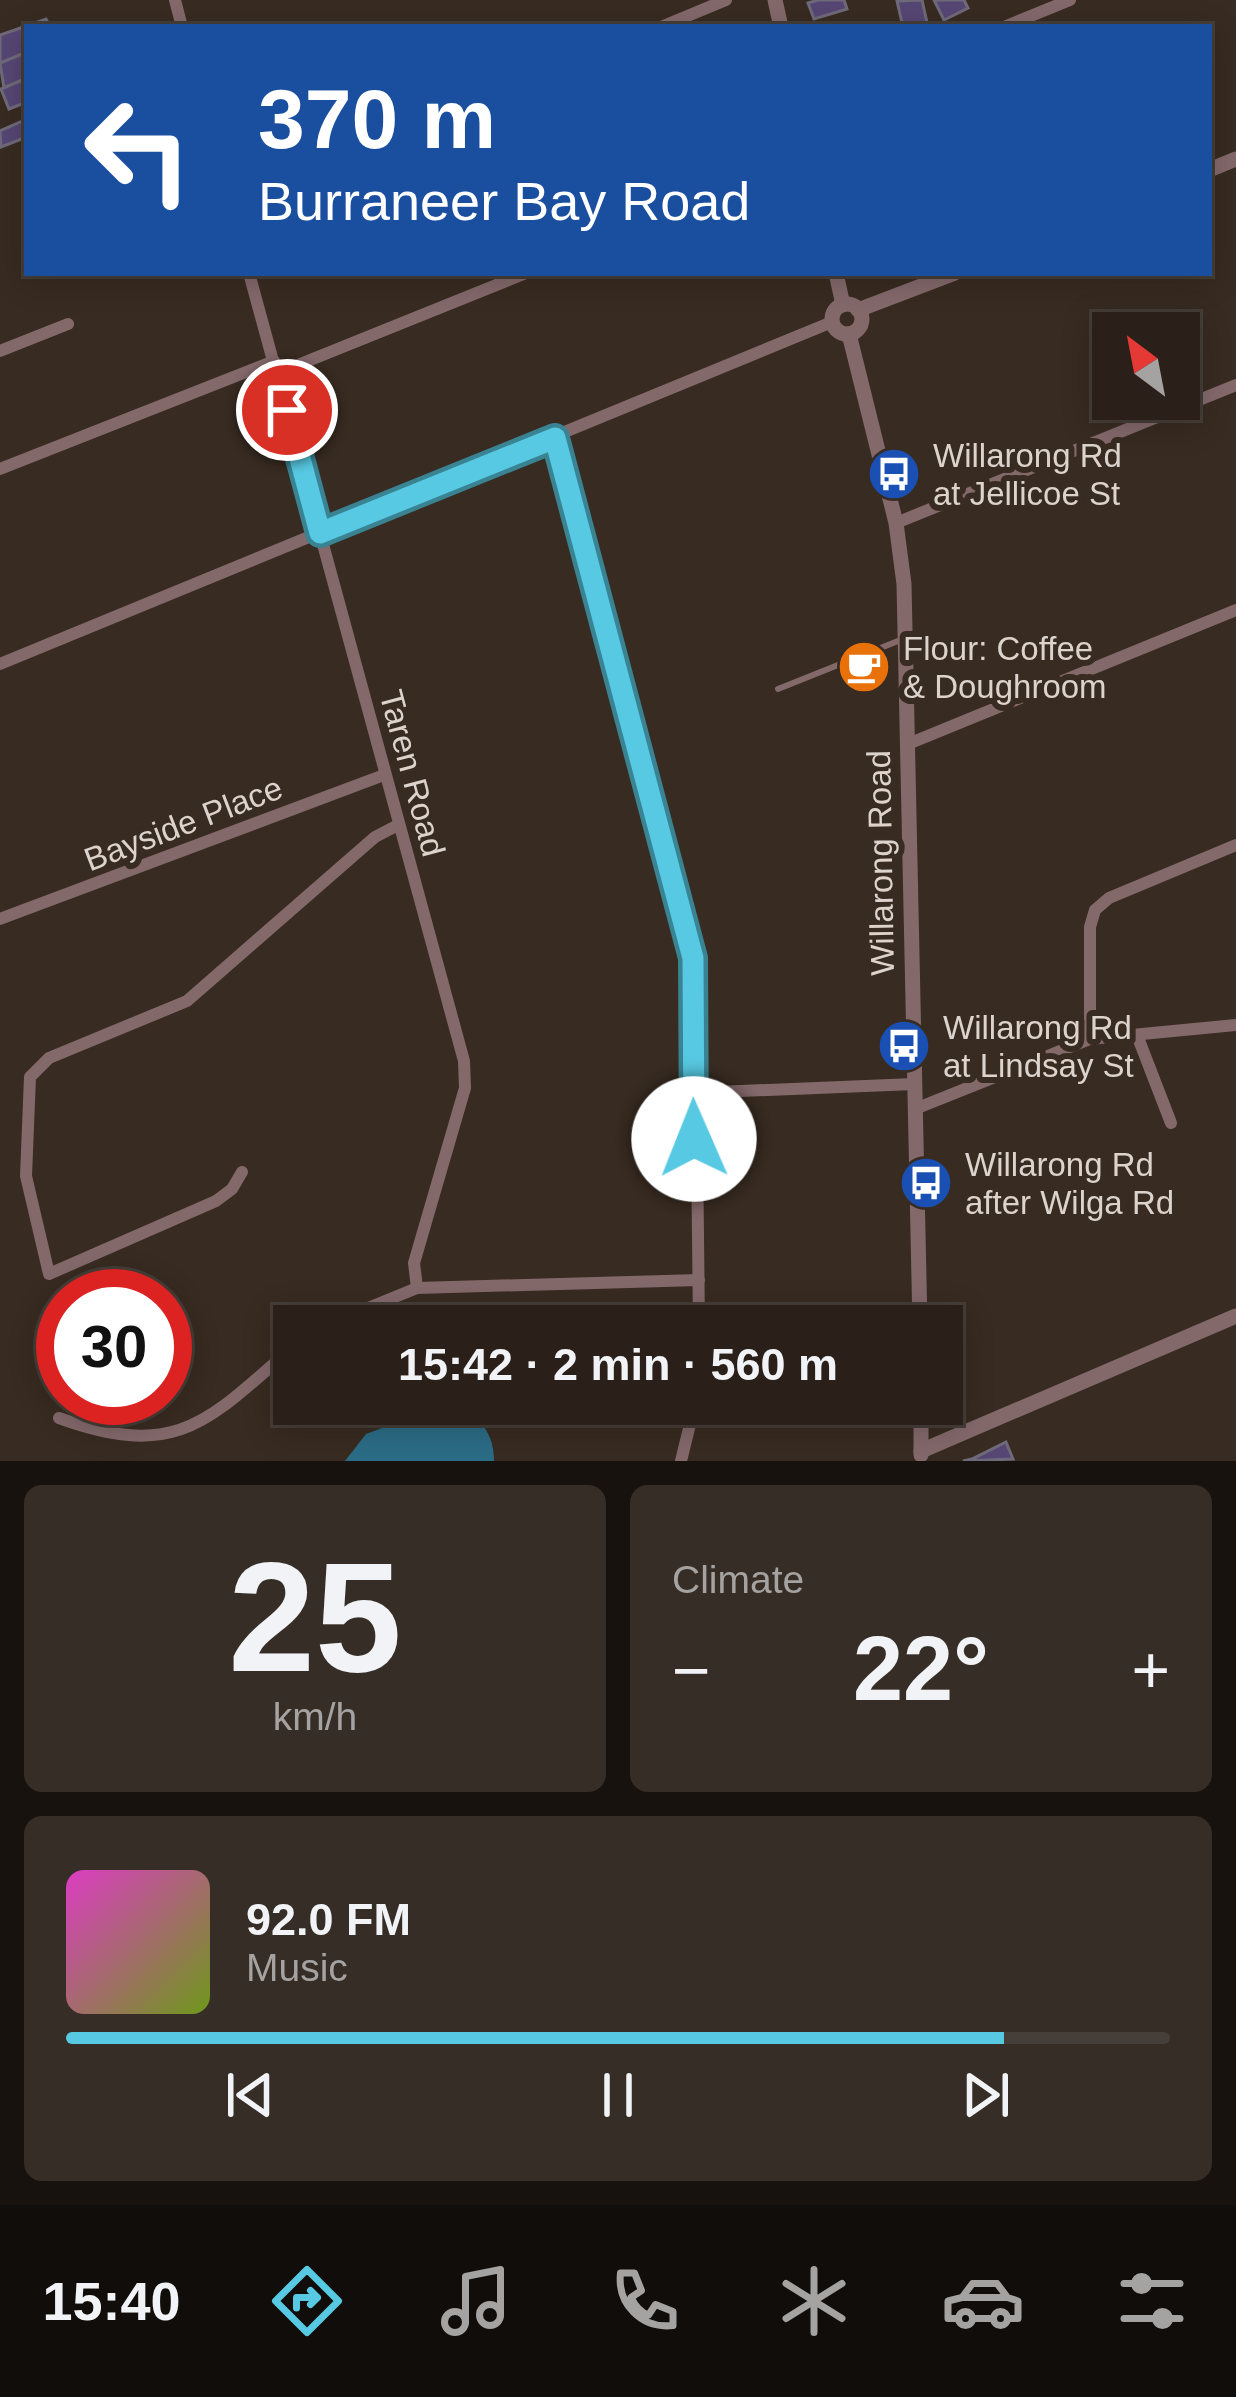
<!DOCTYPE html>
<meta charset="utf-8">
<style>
body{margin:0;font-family:Helvetica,sans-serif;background:#362d26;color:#f1f3f6;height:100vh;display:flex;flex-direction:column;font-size:45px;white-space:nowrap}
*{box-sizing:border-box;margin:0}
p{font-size:39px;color:#a5a3a2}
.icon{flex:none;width:66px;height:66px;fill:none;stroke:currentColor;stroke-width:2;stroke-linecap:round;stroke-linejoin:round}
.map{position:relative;height:1461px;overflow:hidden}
.drawer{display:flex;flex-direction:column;gap:24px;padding:24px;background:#17120e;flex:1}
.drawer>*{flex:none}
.banner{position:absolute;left:24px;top:24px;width:1188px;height:252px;border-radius:0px;box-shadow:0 6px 30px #0003,0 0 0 3px #463e38;background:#1a4fa0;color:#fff;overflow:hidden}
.needle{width:78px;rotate:328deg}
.fabs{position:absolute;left:1092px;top:312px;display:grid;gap:24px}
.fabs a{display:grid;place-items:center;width:108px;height:108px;border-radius:0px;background:#2a2019;box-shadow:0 6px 30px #0003,0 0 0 3px #463e38;font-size:60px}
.speed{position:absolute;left:36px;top:1269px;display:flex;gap:24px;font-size:60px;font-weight:700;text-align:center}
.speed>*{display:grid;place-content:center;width:156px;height:156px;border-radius:50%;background:#2a2019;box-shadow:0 6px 30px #0003,0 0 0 3px #463e38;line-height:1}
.speed .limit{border:18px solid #d22;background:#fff;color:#111}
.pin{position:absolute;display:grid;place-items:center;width:102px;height:102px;color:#fff;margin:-51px;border:6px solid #fff;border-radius:50%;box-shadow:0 3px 12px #0007}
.me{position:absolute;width:132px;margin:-66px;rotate:359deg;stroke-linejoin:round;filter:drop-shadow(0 0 9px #0008)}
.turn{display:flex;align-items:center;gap:42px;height:252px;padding:0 36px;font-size:54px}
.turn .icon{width:156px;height:156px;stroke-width:2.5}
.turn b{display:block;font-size:84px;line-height:102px}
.big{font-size:90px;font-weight:600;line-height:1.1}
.drawer .tile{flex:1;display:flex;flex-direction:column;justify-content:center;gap:18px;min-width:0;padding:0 42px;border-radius:18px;background:#362d26}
.drawer .dial{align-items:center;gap:0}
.dial b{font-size:156px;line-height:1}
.song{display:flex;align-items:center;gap:36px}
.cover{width:144px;height:144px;border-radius:18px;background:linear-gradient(135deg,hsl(310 70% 55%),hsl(80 70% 35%))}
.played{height:12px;border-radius:6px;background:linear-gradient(90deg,#57c9e2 85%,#463e38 85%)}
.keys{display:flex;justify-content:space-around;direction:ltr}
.heat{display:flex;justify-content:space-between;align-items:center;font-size:66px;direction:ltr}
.drawer .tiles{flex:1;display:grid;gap:24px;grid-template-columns:1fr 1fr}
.tile:last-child{grid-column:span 2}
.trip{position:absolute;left:273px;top:1305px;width:690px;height:120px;border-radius:0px;background:#2a2019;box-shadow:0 6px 30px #0003,0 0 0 3px #463e38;font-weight:600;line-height:120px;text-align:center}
.menu{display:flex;height:192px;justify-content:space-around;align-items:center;background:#110d0a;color:#a5a3a2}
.menu .icon{width:84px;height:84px}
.menu .selected{color:#57c9e2}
.menu b{font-size:54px;color:#f1f3f6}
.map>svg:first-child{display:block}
.water{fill:#2b6d86}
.building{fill:#564674;stroke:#6f6a7a;stroke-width:3}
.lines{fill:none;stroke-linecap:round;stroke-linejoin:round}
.service{stroke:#84696b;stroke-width:6}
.minor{stroke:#84696b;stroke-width:12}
.tertiary{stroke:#84696b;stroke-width:15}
.route-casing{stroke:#398393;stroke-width:30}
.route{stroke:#57c9e2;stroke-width:21}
.labels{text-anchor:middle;stroke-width:12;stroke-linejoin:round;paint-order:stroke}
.poi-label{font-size:33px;fill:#dcd3cd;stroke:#382b21;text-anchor:start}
.street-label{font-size:33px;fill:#dcd3cd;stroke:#382b21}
</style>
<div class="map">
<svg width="1236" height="1461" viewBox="0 0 1236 1461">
<rect width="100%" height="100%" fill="#382b21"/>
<path class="water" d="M438 1407C472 1408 494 1426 494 1461H345L366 1434Z"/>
<g class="building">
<path d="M818 0H844L847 9 814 19 808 3Z"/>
<path d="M922 0 928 27H903L897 1Z"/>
<path d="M934 0H964L968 8 944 20Z"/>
<path d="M46 19 50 27H27V52L0 63V35Z"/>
<path d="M27 52V78L4 88 0 63Z"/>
<path d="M27 78V102L9 109 1 89Z"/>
<path d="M27 119V137L1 147 0 131Z"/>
<path d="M877 653 883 668 851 682 845 666Z"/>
<path d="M1006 1442 1013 1459 963 1461 972 1459Z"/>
</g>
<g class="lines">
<path class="service" d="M778 689 903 639"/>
<g class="minor">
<path d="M175 0 182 27"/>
<path d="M661 27 726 0"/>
<path d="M1004 27 1070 0"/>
<path d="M249 273 464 1061 465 1088 414 1263 417 1288"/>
<path d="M0 351 68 324"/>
<path d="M278 373 526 273"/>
<path d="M555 438 695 968 699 1326"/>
<path d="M0 469 274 361"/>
<path d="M896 523 1236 385"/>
<path d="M0 664 832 322"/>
<path d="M908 744 1236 610"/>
<path d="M0 919 384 775"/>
<path d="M1137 1035 1171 1123"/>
<path d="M1090 1039V927L1095 910 1109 898 1236 845"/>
<path d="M693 1093 914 1084"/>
<path d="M915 1109 1090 1039 1236 1025"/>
<path d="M242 1172 232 1189 216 1201 49 1274 26 1176 30 1077 49 1058 187 1001 375 837 398 825"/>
<path d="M324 1326 417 1288 699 1280"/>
<path d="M59 1418C178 1461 208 1421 294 1346"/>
<path d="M681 1461 695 1404"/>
</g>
<g class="tertiary">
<path d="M775 0 781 27"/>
<path d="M1209 170 1236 159"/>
<path d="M836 273 843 305"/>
<circle cx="847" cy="319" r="15"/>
<path d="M858 310 955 273"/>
<path d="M849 334 896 523 904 584 920 1326"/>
<path d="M921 1404V1455"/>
<path d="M921 1451 1236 1316"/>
</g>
</g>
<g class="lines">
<g class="route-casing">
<path id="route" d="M287 410 320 533 555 438 693 958 694 1139"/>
</g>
<use href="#route" class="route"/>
</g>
<defs>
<g id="bus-disc" transform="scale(2.7)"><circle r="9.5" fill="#1a4fb4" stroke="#382b21"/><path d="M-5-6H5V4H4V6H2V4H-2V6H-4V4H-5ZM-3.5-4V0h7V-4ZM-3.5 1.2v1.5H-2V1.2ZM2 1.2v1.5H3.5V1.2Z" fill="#fff"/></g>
<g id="cafe-disc" transform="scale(2.7)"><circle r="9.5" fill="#e8710a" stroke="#382b21"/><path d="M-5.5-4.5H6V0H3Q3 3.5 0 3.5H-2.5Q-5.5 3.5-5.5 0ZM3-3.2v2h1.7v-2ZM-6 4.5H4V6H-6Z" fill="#fff"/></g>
</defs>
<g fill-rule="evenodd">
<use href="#bus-disc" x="894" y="474"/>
<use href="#cafe-disc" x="864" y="667"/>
<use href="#bus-disc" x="904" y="1046"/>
<use href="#bus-disc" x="926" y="1183"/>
</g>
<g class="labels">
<g class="poi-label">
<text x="933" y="467">Willarong Rd<tspan x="933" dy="38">at Jellicoe St</tspan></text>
<text x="903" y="660">Flour: Coffee<tspan x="903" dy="38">&amp; Doughroom</tspan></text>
<text x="943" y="1039">Willarong Rd<tspan x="943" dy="38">at Lindsay St</tspan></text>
<text x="965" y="1176">Willarong Rd<tspan x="965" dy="38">after Wilga Rd</tspan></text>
</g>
<g class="street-label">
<text transform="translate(413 773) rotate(75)" y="12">Taren Road</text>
<text transform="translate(183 823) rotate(-21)" y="12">Bayside Place</text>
<text transform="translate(880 863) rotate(-91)" y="12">Willarong Road</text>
</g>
</g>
</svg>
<div class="fabs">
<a><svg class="needle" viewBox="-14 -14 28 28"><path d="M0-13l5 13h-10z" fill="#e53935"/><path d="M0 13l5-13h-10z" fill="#a5a3a2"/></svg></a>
</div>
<div class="speed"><div class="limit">30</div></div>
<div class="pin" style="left:287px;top:410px;background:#d93025"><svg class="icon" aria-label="arrive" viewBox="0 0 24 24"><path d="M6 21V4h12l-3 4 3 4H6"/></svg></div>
<svg class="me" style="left:694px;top:1139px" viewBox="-20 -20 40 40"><circle r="19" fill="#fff"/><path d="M0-13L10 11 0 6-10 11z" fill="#57c9e2"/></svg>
<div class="trip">15:42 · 2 min · 560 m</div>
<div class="banner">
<div class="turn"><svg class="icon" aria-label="left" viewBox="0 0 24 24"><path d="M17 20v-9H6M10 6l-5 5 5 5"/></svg><div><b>370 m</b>Burraneer Bay Road</div></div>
</div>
</div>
<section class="drawer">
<div class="tiles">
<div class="tile dial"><b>25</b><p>km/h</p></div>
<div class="tile"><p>Climate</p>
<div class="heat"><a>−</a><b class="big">22°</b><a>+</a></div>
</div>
<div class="tile">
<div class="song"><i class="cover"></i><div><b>92.0 FM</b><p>Music</p></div></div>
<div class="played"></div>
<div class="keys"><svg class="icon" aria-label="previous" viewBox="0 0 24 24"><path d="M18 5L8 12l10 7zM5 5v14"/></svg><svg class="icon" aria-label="pause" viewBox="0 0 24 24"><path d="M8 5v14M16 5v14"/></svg><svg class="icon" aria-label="next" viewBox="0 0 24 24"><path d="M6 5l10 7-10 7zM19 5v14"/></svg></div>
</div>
</div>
</section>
<nav class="menu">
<b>15:40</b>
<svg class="icon selected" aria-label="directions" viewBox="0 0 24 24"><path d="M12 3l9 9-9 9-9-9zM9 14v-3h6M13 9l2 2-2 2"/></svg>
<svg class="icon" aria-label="music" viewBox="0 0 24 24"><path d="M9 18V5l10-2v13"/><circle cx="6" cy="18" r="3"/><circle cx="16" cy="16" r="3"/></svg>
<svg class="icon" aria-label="phone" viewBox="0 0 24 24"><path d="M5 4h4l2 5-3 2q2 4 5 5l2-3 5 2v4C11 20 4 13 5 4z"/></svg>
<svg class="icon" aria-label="climate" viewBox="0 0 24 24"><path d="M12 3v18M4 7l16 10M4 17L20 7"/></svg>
<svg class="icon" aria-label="car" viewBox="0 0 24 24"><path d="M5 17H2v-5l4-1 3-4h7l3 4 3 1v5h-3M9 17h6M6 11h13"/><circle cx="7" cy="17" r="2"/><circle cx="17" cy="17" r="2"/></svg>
<svg class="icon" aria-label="filters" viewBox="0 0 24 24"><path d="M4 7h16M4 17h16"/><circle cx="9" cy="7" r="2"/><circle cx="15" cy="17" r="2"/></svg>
</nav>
